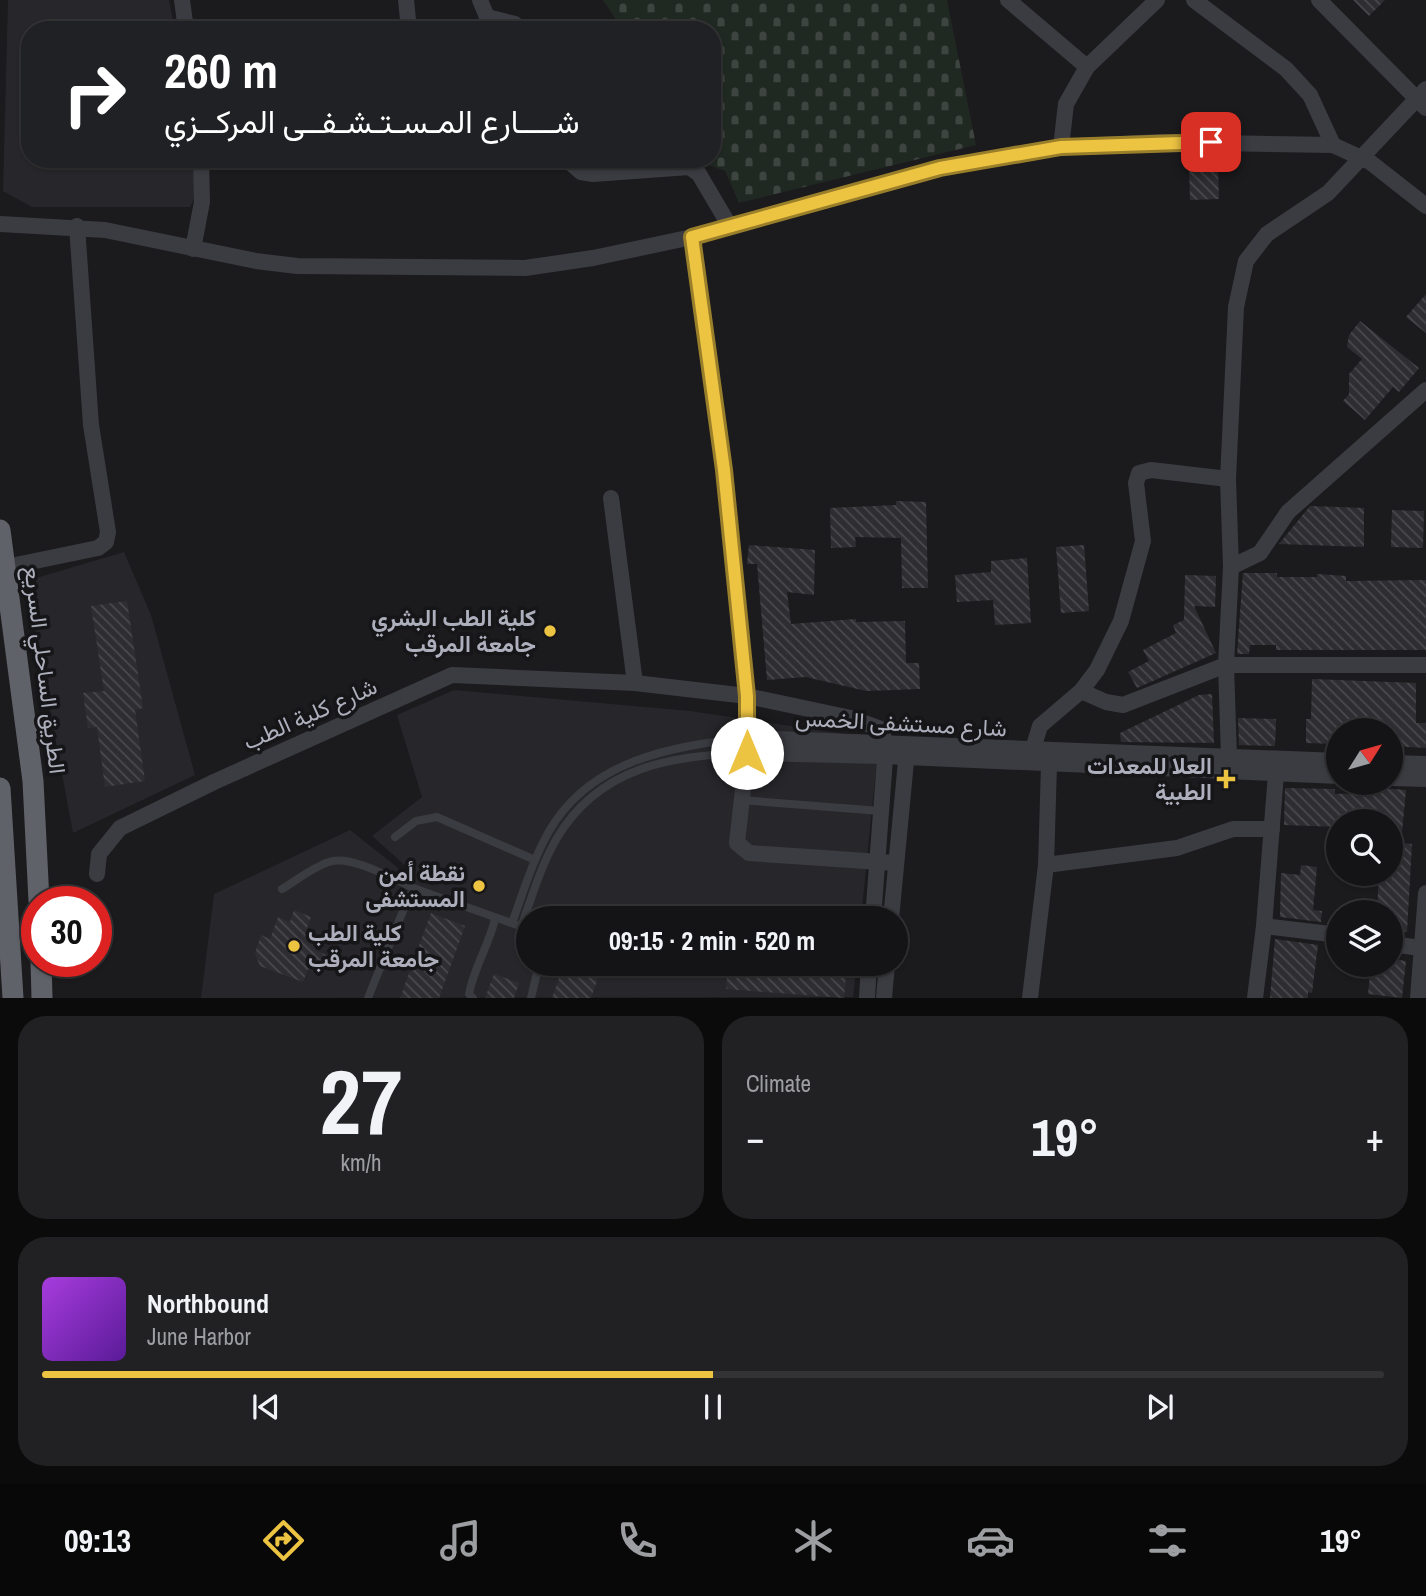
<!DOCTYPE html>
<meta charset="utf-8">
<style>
body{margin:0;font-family:"Archivo Narrow",Vazirmatn,sans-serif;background:#212123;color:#f1f3f6;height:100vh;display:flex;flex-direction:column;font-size:26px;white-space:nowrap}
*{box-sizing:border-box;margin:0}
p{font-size:23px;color:#9d9ea1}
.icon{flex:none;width:38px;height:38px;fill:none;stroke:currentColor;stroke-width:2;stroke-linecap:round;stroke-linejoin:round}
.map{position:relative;height:998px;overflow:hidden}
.side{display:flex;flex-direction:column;gap:18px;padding:18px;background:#0b0b0c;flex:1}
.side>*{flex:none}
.banner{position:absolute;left:21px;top:21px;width:700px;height:147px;border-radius:28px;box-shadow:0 2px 5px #0004,0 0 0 2px #333335;background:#202124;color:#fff;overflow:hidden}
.needle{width:46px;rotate:53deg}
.controls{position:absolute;left:1326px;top:718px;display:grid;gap:14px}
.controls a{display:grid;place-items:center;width:77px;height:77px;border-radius:50%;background:#141416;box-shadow:0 2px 5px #0004,0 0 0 2px #333335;font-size:35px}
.speed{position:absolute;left:21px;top:886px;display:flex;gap:14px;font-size:35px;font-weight:700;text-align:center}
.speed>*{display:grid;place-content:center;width:91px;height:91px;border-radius:50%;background:#141416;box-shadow:0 2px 5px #0004,0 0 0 2px #333335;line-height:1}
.speed .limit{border:10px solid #d22;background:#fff;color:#111}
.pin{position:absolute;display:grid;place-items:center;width:60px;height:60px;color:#fff;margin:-30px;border-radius:14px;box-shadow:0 4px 10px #0006}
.me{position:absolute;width:77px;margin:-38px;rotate:0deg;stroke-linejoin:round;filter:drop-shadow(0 0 5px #0008)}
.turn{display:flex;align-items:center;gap:24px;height:147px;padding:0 28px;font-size:32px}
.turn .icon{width:91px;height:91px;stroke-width:2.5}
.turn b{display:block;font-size:49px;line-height:60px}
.big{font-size:52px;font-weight:800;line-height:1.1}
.side .card{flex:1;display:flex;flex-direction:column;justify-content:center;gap:10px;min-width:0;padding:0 24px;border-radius:28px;background:#212123}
.side .dial{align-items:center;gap:0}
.dial b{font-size:91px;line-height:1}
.song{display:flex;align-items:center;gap:21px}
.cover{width:84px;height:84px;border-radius:10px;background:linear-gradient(135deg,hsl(280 70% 55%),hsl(270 70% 35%))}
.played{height:7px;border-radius:4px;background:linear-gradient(90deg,#edc342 50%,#333335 50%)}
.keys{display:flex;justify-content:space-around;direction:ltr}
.heat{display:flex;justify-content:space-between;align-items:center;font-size:38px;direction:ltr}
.side .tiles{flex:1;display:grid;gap:18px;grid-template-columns:1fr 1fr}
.card:last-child{grid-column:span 2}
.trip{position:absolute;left:516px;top:906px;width:392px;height:70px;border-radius:35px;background:#141416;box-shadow:0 2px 5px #0004,0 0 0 2px #333335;font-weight:800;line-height:70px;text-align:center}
.menu{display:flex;height:112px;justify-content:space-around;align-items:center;background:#080809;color:#9d9ea1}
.menu .icon{width:49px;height:49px}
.menu .selected{color:#edc342}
.menu b{font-size:32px;color:#f1f3f6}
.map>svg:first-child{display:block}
.built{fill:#27262a}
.cemetery{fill:url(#cemetery-stones)}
.building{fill:url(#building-back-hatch)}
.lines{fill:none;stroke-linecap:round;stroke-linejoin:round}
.service{stroke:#3b3c42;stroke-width:8}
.minor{stroke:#3b3c42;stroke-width:16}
.trunk{stroke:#606269;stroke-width:21}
.route-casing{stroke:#9a7f2b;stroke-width:18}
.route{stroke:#edc342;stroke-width:12}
.poi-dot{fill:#edc342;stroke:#161518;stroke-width:2.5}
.labels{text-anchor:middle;stroke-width:7;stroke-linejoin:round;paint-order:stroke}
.poi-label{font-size:23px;font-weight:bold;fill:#adb0bc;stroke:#161518;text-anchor:end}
.street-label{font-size:23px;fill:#adb0bc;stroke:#161518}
</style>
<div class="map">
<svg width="1426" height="998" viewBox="0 0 1426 998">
<defs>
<pattern id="cemetery-stones" width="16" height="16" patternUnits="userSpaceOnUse" patternTransform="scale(1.75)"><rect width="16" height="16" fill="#202822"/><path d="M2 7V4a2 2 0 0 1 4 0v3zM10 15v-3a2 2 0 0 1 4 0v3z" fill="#3e4540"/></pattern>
<pattern id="building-back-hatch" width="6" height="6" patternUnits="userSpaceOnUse" patternTransform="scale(1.75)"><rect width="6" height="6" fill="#2e2d31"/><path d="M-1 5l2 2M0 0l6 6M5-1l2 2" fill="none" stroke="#4a494d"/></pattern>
</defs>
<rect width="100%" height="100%" fill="#1b1a1d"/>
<g class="built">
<path d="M8 0H169L175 30H30V159H199L203 182 190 207H32L3 191Z"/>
<path d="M124 552 151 615 195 775 73 833 26 581Z"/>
<path d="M454 690 690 711 879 739 861 919H528V964H857L853 997 201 998 214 894 350 830 407 875 409 869 372 836 422 797 397 715Z"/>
</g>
<path class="cemetery" d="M603 0H947L976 145 739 203 725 171 693 159H712V30H623Z"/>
<g class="building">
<path d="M1353 0H1385L1369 16Z"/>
<path d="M1218 166 1219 199 1190 200 1189 167Z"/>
<path d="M1426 294V333L1406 317Z"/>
<path d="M1360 321 1419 368 1399 392 1393 387 1365 420 1343 401 1349 394V374L1362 359 1347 347 1349 335Z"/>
<path d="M896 501 926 502 928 588H902L901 538 855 537 856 547 831 548 830 508 896 505Z"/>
<path d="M1310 506 1364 508V547L1279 544Z"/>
<path d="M1392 510 1424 511 1423 548 1391 547Z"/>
<path d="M749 545 815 550 814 595 787 592 791 624 856 619V622L905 621 906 663H919L920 689 866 691 806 677 767 680 757 564H747Z"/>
<path d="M1084 545 1089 611 1061 613 1056 547Z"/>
<path d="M1027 558 1031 623 995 625 993 600 957 602 955 575 991 572V561Z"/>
<path d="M1243 573H1277V577H1317V574L1346 576V581L1426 580V650H1276V645H1250L1249 654H1237Z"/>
<path d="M1185 575 1216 576 1215 607 1194 606 1216 653 1137 688 1128 672 1149 661 1143 650 1176 633 1173 625 1184 620Z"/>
<path d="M127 601 143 708 135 710 145 781 105 787 97 727 88 728 83 693 104 691 91 606Z"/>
<path d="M1312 679 1416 683V723H1426V748L1391 746V730H1339V744L1306 743V719H1311Z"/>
<path d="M1212 694 1214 743 1121 742 1120 733 1199 695Z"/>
<path d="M1238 718 1276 719 1275 746 1239 745Z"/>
<path d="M1369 787 1406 790 1401 843 1412 844 1407 932 1391 931V912H1377L1379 873H1391V821H1339V827L1284 825 1285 788 1335 789V794L1368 793Z"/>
<path d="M1301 865 1317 867 1313 910 1322 911 1321 922 1280 917 1281 873 1300 875Z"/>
<path d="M294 910 311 917 307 928 316 937 315 950 326 955 319 974 308 969 303 982 260 966 255 953 261 935 270 939 278 917 290 922Z"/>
<path d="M431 913 465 926 439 998H400Z"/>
<path d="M1275 939 1318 945 1312 993 1308 992V998H1270Z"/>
<path d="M1391 959 1406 961 1402 998 1368 994 1371 964H1391Z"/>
<path d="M564 964 599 975 591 998H552Z"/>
<path d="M728 964H847L844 998 726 989Z"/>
<path d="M494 974 519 983 514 998H485Z"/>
</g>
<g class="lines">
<g class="service">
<path d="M741 800 880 811"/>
<path d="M395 837 416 821 437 817 535 860"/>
<path d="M282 889C297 880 313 867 329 862 351 854 395 880 416 889"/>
<path d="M512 923C523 893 532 862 548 833 589 760 671 746 747 738"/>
<path d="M521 927C532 897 541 865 557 838 599 767 672 755 747 753"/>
<path d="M368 998 409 896 416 889 528 929"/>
<path d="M473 998 469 994C474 967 489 945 495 919"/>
<path d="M531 998 539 964"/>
</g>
<g class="minor">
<path d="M182 0 186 30"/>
<path d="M406 0 409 30"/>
<path d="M480 0 487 17 515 24 520 30"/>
<path d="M1008 0 1087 67"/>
<path d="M1194 0 1286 69 1310 95 1333 145"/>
<path d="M1319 0 1426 108"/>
<path d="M1061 147 1066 104 1087 67 1157 0"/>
<path d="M566 159 581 172 593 174 689 167 699 174 729 225"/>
<path d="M0 224 105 230 256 261 297 266 525 268 593 258 692 237 940 168 1061 147 1160 142 1333 145 1370 162 1426 206"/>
<path d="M692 237 724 470 747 696V753L737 843 749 853 895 863"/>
<path d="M193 249 202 202 201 159"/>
<path d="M611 498 635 683"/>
<path d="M6 567 98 548 106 542 108 532 91 425 77 226"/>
<path d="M1231 567 1228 479 1236 307 1246 261 1267 234 1328 193 1426 89"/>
<path d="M1081 691 1106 702 1123 705 1226 665 1231 567 1260 553 1288 512 1426 390"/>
<path d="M747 738 1339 761"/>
<path d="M1032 752 1040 726 1081 691 1097 670 1121 621 1143 541 1136 483 1139 473 1151 470 1228 479"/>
<path d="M747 753 884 756 1339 776"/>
<path d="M1229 757 1226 665H1426"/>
<path d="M1391 763 1426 764"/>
<path d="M1049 765 1046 865 1177 848 1233 829H1272"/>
<path d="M1391 778 1426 779"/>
<path d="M97 874 99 854 120 828 214 782 452 675 635 683 747 696 851 718 881 729 886 745 873 919"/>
<path d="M891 919 907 751"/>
<path d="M1264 926 1339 935"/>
<path d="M1391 944 1421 948"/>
<path d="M867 998 869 964"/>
<path d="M884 998 887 964"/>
<path d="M1030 998 1046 865"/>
<path d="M1255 998 1264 926 1276 774"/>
<path d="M1418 998 1426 893"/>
</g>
<g class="trunk">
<path d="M0 530 33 781 39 901"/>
<path d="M0 788 13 998"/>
<path d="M41 961 42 998"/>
</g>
</g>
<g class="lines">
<g class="route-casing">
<path id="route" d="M747 753V696L724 470 692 237 940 168 1061 147 1211 142"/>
</g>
<use href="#route" class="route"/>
</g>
<g class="poi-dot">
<circle cx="550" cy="631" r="7"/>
<path d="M1222.5 768.5h7v7h7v7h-7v7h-7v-7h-7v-7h7z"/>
<circle cx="479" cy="886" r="7"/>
<circle cx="294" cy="946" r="7"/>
</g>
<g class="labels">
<g class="poi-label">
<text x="536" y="626">كلية الطب البشري<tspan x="536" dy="26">جامعة المرقب</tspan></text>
<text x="1212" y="774">العلا للمعدات<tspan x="1212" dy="26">الطبية</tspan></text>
<text x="465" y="881">نقطة أمن<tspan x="465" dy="26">المستشفى</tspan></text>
<text x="308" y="941" text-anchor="start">كلية الطب<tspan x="308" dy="26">جامعة المرقب</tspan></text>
</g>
<g class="street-label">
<text transform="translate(45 670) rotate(83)" y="8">الطريق الساحلي السريع</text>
<text transform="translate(310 714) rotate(-24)" y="8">شارع كلية الطب</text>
<text transform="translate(901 723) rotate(3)" y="8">شارع مستشفى الخمس</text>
</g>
</g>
</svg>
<div class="controls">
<a><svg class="needle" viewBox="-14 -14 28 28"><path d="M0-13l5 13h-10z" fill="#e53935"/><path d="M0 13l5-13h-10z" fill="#9d9ea1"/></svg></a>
<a><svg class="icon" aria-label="search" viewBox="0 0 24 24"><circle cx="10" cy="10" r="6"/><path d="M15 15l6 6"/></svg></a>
<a><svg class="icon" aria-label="layers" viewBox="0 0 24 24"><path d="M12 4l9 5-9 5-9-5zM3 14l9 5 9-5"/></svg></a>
</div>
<div class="speed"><div class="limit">30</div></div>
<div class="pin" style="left:1211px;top:142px;background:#d93025"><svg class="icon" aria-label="arrive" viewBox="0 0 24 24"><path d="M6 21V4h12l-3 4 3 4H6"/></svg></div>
<svg class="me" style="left:747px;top:753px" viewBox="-20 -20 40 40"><circle r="19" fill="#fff"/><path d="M0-13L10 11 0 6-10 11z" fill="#edc342"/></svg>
<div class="trip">09:15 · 2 min · 520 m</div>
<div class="banner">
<div class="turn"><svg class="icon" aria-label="right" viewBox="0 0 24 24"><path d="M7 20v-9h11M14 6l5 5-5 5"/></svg><div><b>260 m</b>شــــارع المـسـتـشـفــى المركــزي</div></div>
</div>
</div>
<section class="side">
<div class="tiles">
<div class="card dial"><b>27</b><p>km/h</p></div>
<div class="card"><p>Climate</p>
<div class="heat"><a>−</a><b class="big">19°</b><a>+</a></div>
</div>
<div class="card">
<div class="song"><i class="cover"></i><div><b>Northbound</b><p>June Harbor</p></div></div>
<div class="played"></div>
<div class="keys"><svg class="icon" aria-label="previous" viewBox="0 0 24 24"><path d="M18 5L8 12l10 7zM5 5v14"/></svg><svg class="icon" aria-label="pause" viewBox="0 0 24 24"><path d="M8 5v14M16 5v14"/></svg><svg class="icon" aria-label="next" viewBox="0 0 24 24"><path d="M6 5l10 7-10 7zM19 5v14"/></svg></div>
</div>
</div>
</section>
<nav class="menu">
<b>09:13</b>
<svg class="icon selected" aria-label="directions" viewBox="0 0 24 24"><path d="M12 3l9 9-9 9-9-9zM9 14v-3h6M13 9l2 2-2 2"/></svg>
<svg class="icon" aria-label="music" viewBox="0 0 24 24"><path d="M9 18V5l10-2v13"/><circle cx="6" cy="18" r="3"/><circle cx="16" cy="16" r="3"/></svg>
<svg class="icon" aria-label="phone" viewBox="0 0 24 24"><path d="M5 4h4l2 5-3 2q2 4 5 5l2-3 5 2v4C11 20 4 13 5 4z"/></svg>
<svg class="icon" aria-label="climate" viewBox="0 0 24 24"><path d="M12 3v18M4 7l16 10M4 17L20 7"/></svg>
<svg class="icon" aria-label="car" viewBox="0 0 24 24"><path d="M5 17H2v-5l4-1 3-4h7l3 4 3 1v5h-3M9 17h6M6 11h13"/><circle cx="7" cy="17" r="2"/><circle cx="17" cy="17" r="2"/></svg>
<svg class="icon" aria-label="filters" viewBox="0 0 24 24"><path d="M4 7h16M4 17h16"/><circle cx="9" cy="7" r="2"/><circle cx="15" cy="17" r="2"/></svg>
<b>19°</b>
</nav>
